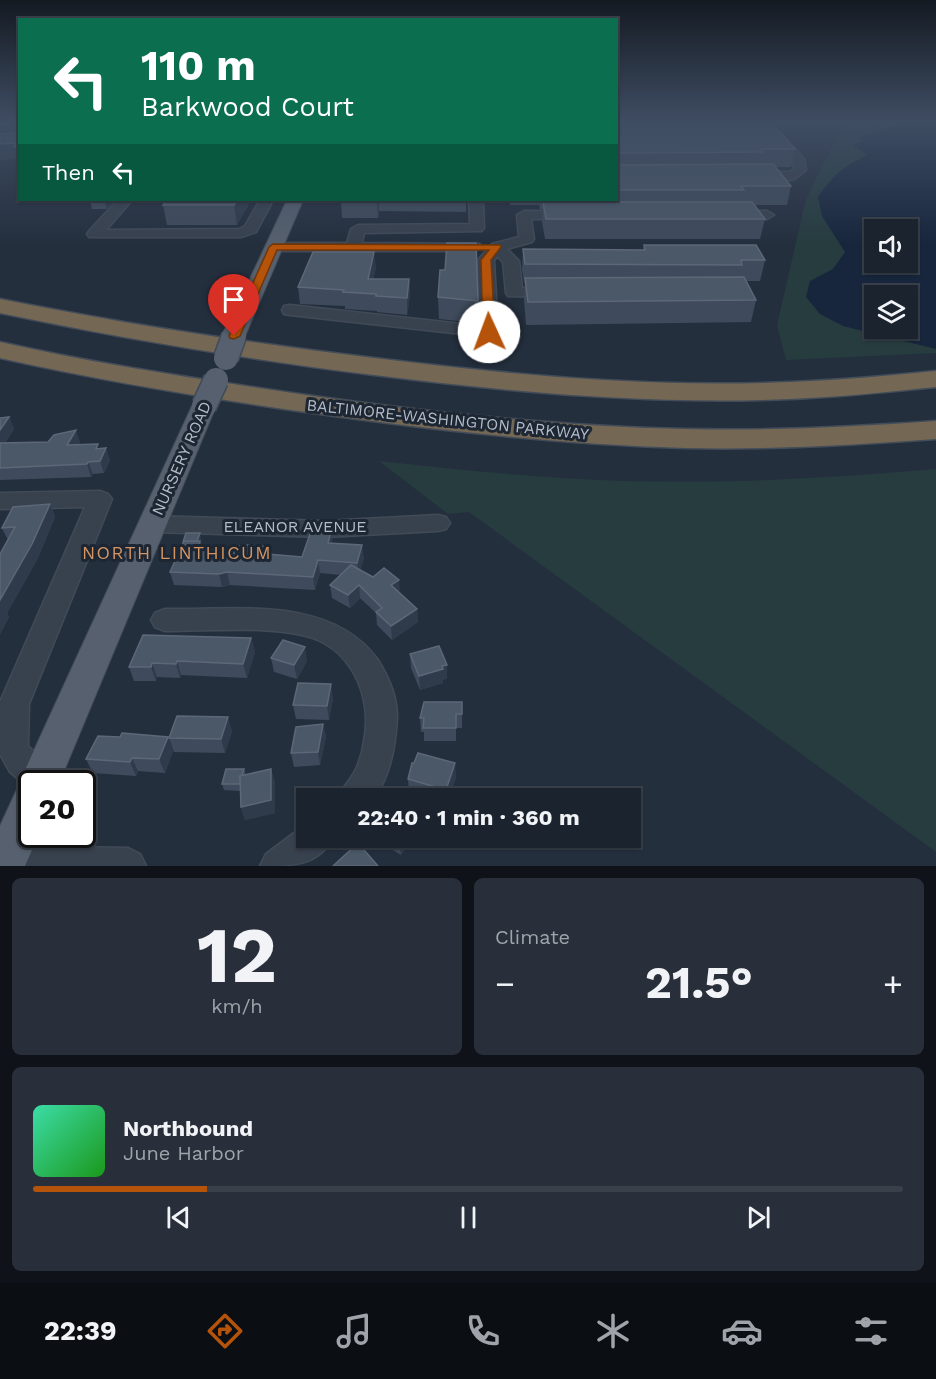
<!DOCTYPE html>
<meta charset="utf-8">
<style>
body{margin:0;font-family:"Work Sans",sans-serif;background:#282f3a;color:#f1f3f6;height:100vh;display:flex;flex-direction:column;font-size:22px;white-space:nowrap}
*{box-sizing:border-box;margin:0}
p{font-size:20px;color:#a0a4aa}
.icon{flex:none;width:33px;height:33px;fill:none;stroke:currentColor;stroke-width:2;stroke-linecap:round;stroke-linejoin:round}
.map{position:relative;height:866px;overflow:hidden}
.drawer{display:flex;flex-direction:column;gap:12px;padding:12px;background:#0f1319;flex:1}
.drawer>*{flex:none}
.banner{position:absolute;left:18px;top:18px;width:600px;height:183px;border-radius:0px;box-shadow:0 2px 4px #0004,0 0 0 2px #39404a;background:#0b6e4f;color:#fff;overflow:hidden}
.fabs{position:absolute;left:864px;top:219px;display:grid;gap:12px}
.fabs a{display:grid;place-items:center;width:54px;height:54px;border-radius:0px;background:#1b232e;box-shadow:0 2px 4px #0004,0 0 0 2px #39404a;font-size:30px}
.speed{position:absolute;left:18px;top:770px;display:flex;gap:12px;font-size:30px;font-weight:700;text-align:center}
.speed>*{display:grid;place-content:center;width:78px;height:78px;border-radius:50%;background:#1b232e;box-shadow:0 2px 4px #0004,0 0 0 2px #39404a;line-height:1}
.speed .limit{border:3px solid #111;border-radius:9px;background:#fff;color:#111}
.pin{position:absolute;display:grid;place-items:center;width:51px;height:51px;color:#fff;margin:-62px -26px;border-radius:50% 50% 50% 0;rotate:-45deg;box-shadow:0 0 6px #0007}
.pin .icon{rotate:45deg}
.me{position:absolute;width:66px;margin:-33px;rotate:358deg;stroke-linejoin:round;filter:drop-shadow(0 0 4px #0008)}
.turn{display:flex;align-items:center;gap:21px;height:126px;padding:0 24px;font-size:27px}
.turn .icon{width:78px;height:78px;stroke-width:2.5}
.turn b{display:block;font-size:42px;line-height:51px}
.then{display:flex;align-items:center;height:57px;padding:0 24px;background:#0003;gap:12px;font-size:22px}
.big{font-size:45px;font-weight:700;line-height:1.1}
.drawer .widget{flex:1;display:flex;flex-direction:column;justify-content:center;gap:9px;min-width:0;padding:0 21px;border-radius:9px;background:#282f3a}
.drawer .dial{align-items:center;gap:0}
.dial b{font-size:78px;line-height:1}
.song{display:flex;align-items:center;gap:18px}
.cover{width:72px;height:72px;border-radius:9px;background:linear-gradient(135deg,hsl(160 70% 55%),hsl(120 70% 35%))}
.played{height:6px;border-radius:3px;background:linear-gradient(90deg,#b45309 20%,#39404a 20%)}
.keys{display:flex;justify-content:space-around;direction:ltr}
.heat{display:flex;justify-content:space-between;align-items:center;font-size:33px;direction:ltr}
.drawer .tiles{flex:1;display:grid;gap:12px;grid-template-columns:1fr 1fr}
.widget:last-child{grid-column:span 2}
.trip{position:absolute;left:296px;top:788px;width:345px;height:60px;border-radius:0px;background:#1b232e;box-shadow:0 2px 4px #0004,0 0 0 2px #39404a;font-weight:700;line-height:60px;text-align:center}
.menu{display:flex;height:96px;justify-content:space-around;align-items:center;background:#0b0e12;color:#a0a4aa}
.menu .icon{width:42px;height:42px}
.menu .on{color:#b45309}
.menu b{font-size:27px;color:#f1f3f6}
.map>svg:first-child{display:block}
.green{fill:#263c3f;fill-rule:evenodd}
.water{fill:#17263c;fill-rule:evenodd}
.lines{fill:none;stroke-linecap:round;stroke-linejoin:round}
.stream{stroke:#17263c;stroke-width:2}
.minor-casing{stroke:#414a57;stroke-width:3}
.major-casing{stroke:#414a57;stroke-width:2}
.highway-casing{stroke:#434c59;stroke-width:3}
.minor{fill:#38414e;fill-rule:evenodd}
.major{fill:#56606e;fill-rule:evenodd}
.highway{fill:#746855;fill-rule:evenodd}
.major-bridge-casing{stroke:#414a57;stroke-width:27;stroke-linecap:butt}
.major-bridge{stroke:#56606e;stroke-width:24}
.wall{fill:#3f4b5c}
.shaded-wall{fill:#2f3b4b}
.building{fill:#4b5868;stroke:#5c6777;stroke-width:1.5}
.route{fill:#b45309;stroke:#753606;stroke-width:1.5}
.labels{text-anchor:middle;stroke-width:6;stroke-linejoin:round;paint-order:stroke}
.street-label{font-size:16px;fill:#b4bcc9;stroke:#1d2633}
.neighbourhood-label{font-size:18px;letter-spacing:1.5px;fill:#d59563;stroke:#1d2633}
</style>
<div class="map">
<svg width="936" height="866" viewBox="0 0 936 866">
<rect width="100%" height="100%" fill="#242f3e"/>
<g class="green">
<path d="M844 123H936V353L786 360 777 325 806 199ZM874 230H908V262H874ZM874 296H908V328H874Z"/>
<path d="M379 461C460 470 541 478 623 481 728 484 832 478 936 469V852L469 512 448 514Z"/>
</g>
<path class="water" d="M902 123H936V349L843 326 820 314 806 297 810 281 833 269 845 252 822 216 818 197C833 175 843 167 867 155L853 145 861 141V136ZM874 230H908V262H874ZM874 296H908V328H874Z"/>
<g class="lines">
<path class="stream" d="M874 123 883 131"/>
<g class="minor-casing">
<g id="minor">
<path d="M776 131 780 132 804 159 806 170 793 180 751 179 749 176 751 173 755 172H790L794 169 792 160 770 134Z"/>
<path d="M118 200H132L106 230 239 229 245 226 260 200H273L256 232 241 237H89L87 234 89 231Z"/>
<path d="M469 200H483L484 228 482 231 364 233 362 243 480 244 482 247 475 251H273L266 247 273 243H347L351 229 358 225 470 224Z"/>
<path d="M524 211H569L576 215 569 219H531L534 239 532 242 507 249 519 261 522 288 552 287 560 292 552 297 508 296 506 293 503 262 497 256 494 261 498 332 495 336 489 337 290 315 284 314 282 310 284 306 290 305 480 326 478 260 492 244 519 237 517 215Z"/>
<path d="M733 211H767L774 215 767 219 728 218 726 215 728 212Z"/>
<path d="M100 491 108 494 112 499 29 704 28 746 52 768 57 779 55 783H32V790L10 772 0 754V702L85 507 0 509V493Z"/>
<path d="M438 515 446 517 450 523 446 529 438 531 326 537 152 532 144 530 140 524 144 518 152 516 326 521Z"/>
<path d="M165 609C235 610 331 595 378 660 388 676 397 697 397 716 396 743 391 775 374 798H337C342 788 350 781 355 771 359 763 363 750 364 741 373 696 351 645 302 635 258 626 210 631 165 631L155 627 151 620 155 613Z"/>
<path d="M306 824V837H333C319 866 292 866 260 866L266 854Z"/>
<path d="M4 846 128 848 140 854 146 866H0V848Z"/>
</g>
</g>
<g class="major-casing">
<g id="major">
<path d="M287 200H303L245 336 242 341 234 342 226 341 223 336Z"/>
<path d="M204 399 213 401 216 406 59 783H32V834H39L25 866H0V826L18 787 21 786 19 783 25 770 192 406 195 401Z"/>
</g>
</g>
<g class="highway-casing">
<g id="highway">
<path d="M0 299C124 324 249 343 374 358 512 375 651 388 790 382 839 380 887 376 936 371V387C887 392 839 397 790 399 651 405 511 392 374 375 248 359 124 339 0 313Z"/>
<path d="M0 342C83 361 167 374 252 387 395 409 540 426 685 429 769 431 852 427 936 421V439C852 445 769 450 685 448 551 444 417 428 284 409 189 395 94 379 0 358Z"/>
</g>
</g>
<use href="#minor" class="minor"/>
<use href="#major" class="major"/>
<use href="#highway" class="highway"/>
<g class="major-bridge-casing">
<g id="major-bridge">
<path d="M226 358 234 336"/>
<path d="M204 406 216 380"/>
</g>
</g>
<use href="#major-bridge" class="major-bridge"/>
</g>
<g class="wall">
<path d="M616 124 795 149 791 167H776L791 186 787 205H755L765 219 760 239H545L542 221 543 209H540L539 205H510L509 200H616Z"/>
<path d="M90 200H117L107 209H92Z"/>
<path d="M167 200H251L237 225H167L163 205Z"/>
<path d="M341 200H466V212L379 211 378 218H342Z"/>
<path d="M644 245 765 260 760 281H746L756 300 751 322 526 325 524 300 525 286 522 270 523 249 643 250Z"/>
<path d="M376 268 373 279H409L410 295 407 315 377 312V311L345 309V306L300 304 298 287Z"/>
<path d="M438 297 478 301 477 323 439 319Z"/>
<path d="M9 417 14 429 5 443 80 442 79 444 99 449 110 460 104 473 93 474 91 477 0 480V418Z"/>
<path d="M50 504 55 517 38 558 7 613 9 617 0 634V554L8 540 2 528Z"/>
<path d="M331 532 332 543 364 558 360 570 400 593 417 609 418 622 392 640 377 625 376 613 360 598 350 608 332 598 330 585 341 575 320 573 315 590 230 585 222 587 174 585 170 572 201 540 200 542 202 550H230L270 547 272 555 302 557Z"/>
<path d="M251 638 255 652 247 678 181 675 180 678 157 677 156 681H134L129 667Z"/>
<path d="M410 654 447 665V678L443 680V683L420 690 411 668Z"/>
<path d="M271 658 307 661 297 679 274 672Z"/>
<path d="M333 698 329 720 296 719 293 705Z"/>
<path d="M462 702V728H456V741H424V732H421L420 718Z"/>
<path d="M323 724 326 737 320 765 294 767 291 753Z"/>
<path d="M232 731 225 753 174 752 169 738Z"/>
<path d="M120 737H168L173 751 165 773 138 771 136 776 93 773 86 759Z"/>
<path d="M244 769 246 775 271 769 275 783V813L245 820 241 807 240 791 224 790 222 784Z"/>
<path d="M456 777 449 798H426L409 793 408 779Z"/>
<path d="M377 837H413L401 855 377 840Z"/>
</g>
<g class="shaded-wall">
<path d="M15 123 20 138 0 140V125Z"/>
<path d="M15 143 20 147V163H19L17 159 0 160V144Z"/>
<path d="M104 200H117L107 209Z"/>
<path d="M237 200H251L237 225 234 205Z"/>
<path d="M377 200H379V211L378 218Z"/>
<path d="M374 252 376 268 369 295 368 279Z"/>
<path d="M409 279 410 295 407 315V298Z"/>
<path d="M9 417 14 429 0 450V430Z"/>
<path d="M76 430 80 442 71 457 67 445Z"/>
<path d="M106 448 110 460 104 473 100 461Z"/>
<path d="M88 462 93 474 91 477 87 464Z"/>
<path d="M50 504 55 517 38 558 7 613 9 617 0 634V600Z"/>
<path d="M331 532 332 544 328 543Z"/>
<path d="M200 533 201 540 200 542 203 554 195 546Z"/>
<path d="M362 545 364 558 359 576 357 563Z"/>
<path d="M318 560 320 573 315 590 313 577Z"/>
<path d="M227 572 230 585 222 587 219 574Z"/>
<path d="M399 580 400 593 391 585Z"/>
<path d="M359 585 360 598 350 608 348 595Z"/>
<path d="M417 609 418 622 392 640 391 626Z"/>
<path d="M251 638 255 652 247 678 243 664Z"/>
<path d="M305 647 307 661 297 679 294 665Z"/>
<path d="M177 661 181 675 180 678 176 664Z"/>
<path d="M152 663 157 677 156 681 151 667Z"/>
<path d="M447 665V678L443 680V683L420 690 419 676Z"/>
<path d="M331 684 333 698 329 720 327 706Z"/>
<path d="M228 717 232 731 225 753 221 739Z"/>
<path d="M323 724 326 737 320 765 318 752Z"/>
<path d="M168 737 173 751 165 773 159 759Z"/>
<path d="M132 758 138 771 136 776 130 762Z"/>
<path d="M455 763 456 777 449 798H446V790Z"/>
<path d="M271 769 275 783V813L245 820 241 807Z"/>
<path d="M403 837H413L401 855 399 842Z"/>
</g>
<g class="building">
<path d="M0 123H14L0 125Z"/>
<path d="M15 123H20V147H14L15 143 0 144V134L15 133 17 131Z"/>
<path d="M616 124H772L795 149H761L763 152 618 153 616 154Z"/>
<path d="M616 159 618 165 773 164 791 186H741L744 190H616Z"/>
<path d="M167 200H237L234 205H163Z"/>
<path d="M543 202H752L765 219H546Z"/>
<path d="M447 243H476L478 301 438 297 440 270H445Z"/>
<path d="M644 245H756L765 260H741L742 265 525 264 523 249 645 250Z"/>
<path d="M313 252H374L368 279H409L407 298 376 296V294L343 292 344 290 298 287Z"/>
<path d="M744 277 756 300 528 302 525 278Z"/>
<path d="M9 417 0 430V418Z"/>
<path d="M76 430 67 445 98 444 96 449 106 448 100 461 88 462 87 464 0 468V443L48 442 54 435Z"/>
<path d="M50 504 32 544 0 600V554L15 527 2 528 13 507Z"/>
<path d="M311 531 331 532 328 543 362 545 357 563 318 560 313 577 227 572 219 574 170 572 184 541H200L199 550H230L231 547 249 545 270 547 267 554 302 557Z"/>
<path d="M186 533H200L197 541H184L183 542Z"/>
<path d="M351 565 373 577 384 568 399 580 391 585 417 609 391 626 376 612 382 608 359 585 348 595 330 585Z"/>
<path d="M143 635 251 638 243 664 177 661 176 664 152 663 151 667H129Z"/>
<path d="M283 640 305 647 294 665 271 658Z"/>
<path d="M439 646 447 665 442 666 443 669 419 676 410 654Z"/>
<path d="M298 683 331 684 327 706 293 705Z"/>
<path d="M424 702H462V714H456V728H423L424 718H420Z"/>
<path d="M177 716 228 717 221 739 169 738Z"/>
<path d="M323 724 318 752 291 753 296 727Z"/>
<path d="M122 733 168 737 159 759 132 758 130 762 86 759 98 736 120 737Z"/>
<path d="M418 753 455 763 446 790 408 779 412 763H414Z"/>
<path d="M226 769H244L242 775 240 776V784H222Z"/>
<path d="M271 769V800L241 807 240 776Z"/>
<path d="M392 837H403L399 842Z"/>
<path d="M358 843 378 866H333Z"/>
</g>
<linearGradient id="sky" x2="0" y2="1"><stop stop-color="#141a22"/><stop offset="0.5" stop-color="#3f4d63"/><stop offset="1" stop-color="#3f4d63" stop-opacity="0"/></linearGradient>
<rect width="936" height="244" fill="url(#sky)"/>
<path class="route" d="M273 244 500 245 501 247 491 260 495 332 489 335 483 332 481 260 489 250H277L240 336 234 339 230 338 229 336 269 247Z"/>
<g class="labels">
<g class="street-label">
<text transform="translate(448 419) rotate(6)" y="6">BALTIMORE-WASHINGTON PARKWAY</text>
<text transform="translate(181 458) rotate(-66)" y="6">NURSERY ROAD</text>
<text x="295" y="532">ELEANOR AVENUE</text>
</g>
<g class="neighbourhood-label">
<text x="177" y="559">NORTH LINTHICUM</text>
</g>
</g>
</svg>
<div class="fabs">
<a><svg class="icon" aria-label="sound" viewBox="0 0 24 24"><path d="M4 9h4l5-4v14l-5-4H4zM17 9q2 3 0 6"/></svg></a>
<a><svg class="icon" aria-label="layers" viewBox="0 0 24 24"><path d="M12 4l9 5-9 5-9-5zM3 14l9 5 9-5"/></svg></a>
</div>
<div class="speed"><div class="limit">20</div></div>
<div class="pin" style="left:234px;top:336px;background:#d93025"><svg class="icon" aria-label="arrive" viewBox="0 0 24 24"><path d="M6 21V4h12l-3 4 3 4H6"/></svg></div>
<svg class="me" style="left:489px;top:332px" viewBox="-20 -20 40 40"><circle r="19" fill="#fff"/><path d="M0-13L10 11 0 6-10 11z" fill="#b45309"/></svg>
<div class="trip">22:40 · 1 min · 360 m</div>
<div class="banner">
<div class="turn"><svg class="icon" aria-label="left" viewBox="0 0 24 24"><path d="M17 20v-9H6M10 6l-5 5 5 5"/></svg><div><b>110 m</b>Barkwood Court</div></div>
<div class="then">Then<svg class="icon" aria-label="left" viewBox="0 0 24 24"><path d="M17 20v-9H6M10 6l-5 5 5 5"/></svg></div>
</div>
</div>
<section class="drawer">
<div class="tiles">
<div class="widget dial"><b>12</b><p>km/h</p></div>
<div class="widget"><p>Climate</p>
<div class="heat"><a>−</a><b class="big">21.5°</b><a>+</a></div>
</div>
<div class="widget">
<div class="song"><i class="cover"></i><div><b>Northbound</b><p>June Harbor</p></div></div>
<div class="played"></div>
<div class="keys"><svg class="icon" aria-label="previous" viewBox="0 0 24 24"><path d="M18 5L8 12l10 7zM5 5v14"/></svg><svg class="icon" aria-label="pause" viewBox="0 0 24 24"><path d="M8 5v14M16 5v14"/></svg><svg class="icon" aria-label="next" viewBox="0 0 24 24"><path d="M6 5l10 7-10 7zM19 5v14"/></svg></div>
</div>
</div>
</section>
<nav class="menu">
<b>22:39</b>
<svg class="icon on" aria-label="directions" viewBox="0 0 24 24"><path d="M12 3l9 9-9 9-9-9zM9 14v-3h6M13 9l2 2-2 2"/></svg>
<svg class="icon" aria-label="music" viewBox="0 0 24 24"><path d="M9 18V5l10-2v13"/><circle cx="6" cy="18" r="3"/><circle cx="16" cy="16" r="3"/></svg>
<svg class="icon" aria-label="phone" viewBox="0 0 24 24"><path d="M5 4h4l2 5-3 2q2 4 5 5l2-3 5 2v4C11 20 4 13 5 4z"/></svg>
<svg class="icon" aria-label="climate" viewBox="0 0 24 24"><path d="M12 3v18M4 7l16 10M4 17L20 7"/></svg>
<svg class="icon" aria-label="car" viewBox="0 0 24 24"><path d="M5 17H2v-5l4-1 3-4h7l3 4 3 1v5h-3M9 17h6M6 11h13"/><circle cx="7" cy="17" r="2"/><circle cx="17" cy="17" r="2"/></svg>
<svg class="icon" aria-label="filters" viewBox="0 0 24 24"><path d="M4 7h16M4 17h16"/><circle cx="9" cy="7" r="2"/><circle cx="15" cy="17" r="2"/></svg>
</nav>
